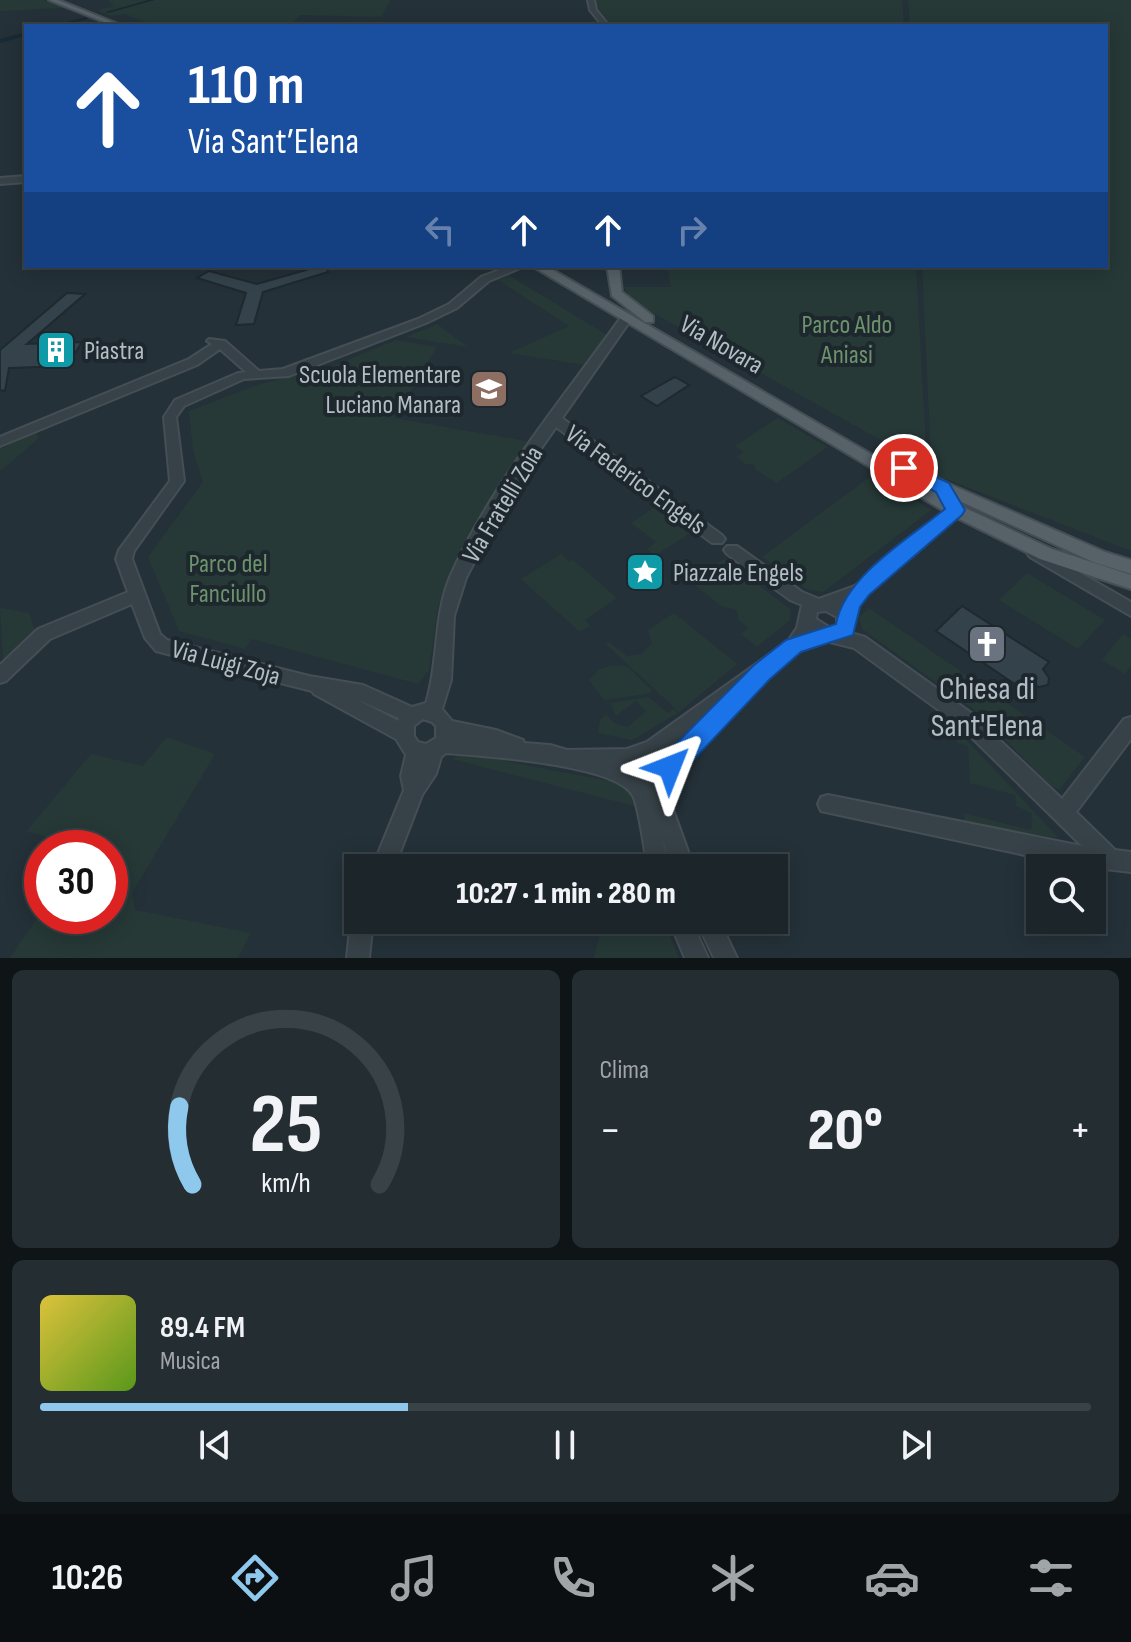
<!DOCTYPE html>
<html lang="it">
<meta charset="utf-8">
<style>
body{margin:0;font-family:"Sofia Sans Condensed",sans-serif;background:#242d32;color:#f1f3f6;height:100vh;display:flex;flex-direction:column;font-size:30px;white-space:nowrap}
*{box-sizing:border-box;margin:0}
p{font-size:26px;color:#a0a5a8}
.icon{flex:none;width:44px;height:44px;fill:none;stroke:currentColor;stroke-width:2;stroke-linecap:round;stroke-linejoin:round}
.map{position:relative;height:958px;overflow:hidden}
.panel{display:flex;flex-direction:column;gap:12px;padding:12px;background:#0f1417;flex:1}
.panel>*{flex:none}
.hud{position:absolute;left:24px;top:24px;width:1084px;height:244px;border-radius:0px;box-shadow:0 4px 20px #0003,0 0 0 2px #394247;background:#1a4fa0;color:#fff;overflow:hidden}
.buttons{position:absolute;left:1026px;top:854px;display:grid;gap:16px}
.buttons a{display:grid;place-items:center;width:80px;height:80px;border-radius:0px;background:#1b252a;box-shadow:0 4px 20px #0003,0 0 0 2px #394247;font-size:40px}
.speed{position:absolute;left:24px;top:830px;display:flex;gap:16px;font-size:40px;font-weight:700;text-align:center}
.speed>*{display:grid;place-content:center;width:104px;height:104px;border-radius:50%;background:#1b252a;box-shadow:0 4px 20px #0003,0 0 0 2px #394247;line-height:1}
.speed .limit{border:12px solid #d22;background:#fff;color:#111}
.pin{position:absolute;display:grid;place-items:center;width:68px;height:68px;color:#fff;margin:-34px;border:4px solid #fff;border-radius:50%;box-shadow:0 2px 8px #0007}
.me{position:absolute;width:88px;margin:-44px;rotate:45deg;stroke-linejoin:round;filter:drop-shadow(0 0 6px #0008)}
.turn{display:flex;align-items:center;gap:28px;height:168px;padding:0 32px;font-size:36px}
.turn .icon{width:104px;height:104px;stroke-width:2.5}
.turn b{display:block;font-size:56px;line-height:68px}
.lanes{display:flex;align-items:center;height:76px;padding:0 32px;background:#0003;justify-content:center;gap:40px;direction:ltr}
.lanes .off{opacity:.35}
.big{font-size:60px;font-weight:800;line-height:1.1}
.panel .widget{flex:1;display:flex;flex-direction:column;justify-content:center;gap:12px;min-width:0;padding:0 28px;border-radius:12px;background:#242d32}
.panel .dial{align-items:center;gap:0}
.dial svg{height:208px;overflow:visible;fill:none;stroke:#394247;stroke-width:7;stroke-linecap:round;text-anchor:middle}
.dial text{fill:#f1f3f6;stroke:none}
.song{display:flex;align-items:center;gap:24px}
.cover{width:96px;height:96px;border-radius:12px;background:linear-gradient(135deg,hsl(50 70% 55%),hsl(90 70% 35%))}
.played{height:8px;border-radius:4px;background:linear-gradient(90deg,#8fc8ed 35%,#394247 35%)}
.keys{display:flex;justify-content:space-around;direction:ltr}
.heat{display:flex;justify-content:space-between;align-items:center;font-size:44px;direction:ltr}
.panel .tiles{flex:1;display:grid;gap:12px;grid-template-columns:1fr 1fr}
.widget:last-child{grid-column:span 2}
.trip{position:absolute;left:344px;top:854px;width:444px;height:80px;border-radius:0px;background:#1b252a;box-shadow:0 4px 20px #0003,0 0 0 2px #394247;font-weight:800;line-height:80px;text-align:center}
.dock{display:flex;height:128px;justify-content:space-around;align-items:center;background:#0b0f11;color:#a0a5a8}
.dock .icon{width:56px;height:56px}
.dock .on{color:#8fc8ed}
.dock b{font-size:36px;color:#f1f3f6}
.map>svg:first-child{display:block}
.green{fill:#263937}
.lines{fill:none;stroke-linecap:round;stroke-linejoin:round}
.canal{fill:#192a34;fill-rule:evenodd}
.building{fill:#34434b;stroke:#1f292f;stroke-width:2}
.minor-casing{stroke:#444e54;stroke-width:4}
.major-casing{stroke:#444e54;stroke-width:4}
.minor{fill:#374248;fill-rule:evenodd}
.major{fill:#566268;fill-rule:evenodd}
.route{fill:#1a73e8;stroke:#114b97;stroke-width:2}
.labels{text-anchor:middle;stroke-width:8;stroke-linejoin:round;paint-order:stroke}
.park-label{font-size:26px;fill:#6c936c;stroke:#1d272d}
.street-label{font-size:26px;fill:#b3bdc4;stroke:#1d272d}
.poi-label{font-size:26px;fill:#b3bdc4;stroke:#1d272d;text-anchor:start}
.near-poi-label{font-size:32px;fill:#b3bdc4;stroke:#1d272d}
</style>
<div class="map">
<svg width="1131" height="958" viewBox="0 0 1131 958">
<rect width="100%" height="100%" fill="#243138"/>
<g class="green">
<path d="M0 0H43L65 8 0 11Z"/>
<path d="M108 0H390L382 17 301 15 288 26H155L125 14 112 16 96 10 114 6Z"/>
<path d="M594 0H902L904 26H611L598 12Z"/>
<path d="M908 0H1131V551L933 474 931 458 922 266H1106V26H910Z"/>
<path d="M667 266H916L927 466 630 300 624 287H671Z"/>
<path d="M510 276 607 335 585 365 509 353 569 326 498 280Z"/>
<path d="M437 324 468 347 406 337Z"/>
<path d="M396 340 437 347 394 418 532 442 453 566 438 607 429 670 418 684 252 639 245 649 179 631 148 557 203 482 193 451 189 411 260 384 328 368Z"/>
<path d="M778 418 827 447 777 483 756 470 754 464H745L736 457 744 452 735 446Z"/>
<path d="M36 432 39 438 0 471V449Z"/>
<path d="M874 474 931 510 823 592 807 589 762 557Z"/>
<path d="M658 505 690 533 655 556 647 549 656 542 631 523Z"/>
<path d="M561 554 569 562 573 560 617 598 585 620 590 626 580 632 521 579Z"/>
<path d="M724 559 790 609V620L757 647 741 634 748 628 738 619 737 610 721 606 691 582Z"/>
<path d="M1027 573 1105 620 1078 649 999 600Z"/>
<path d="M0 608 29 613 35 631 3 659Z"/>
<path d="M869 608 1085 757 1059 790 1049 784 980 714 862 629 859 617Z"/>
<path d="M674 613 737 664 679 712 606 644 609 642 627 656 642 654 652 643 648 630Z"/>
<path d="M1123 634 1131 639V666L1125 674 1102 660Z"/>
<path d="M612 665 628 667 652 690 647 694 604 700 589 680 598 670Z"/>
<path d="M648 697 668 713 674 709 678 713 632 740 598 733 600 720 606 715 616 724 628 727 646 711 636 701 616 716 610 703Z"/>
<path d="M957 730 1059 838 965 824 964 813 1030 830 1032 827 1031 813 1016 806 1015 795 970 783 968 746 957 743Z"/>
<path d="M167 737 215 754 132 893 135 910 251 933 238 958H10L42 911V916H110V848H80L27 831 91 754 143 766Z"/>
<path d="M463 753 619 783 629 791 634 806 452 759Z"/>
<path d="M603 920H663L679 958H594Z"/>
</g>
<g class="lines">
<g class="canal">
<path d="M148 0H155L108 13 106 12Z"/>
<path d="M86 17 88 19 61 26H53Z"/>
<path d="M26 32V36L0 43V39Z"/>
</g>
</g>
<g class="building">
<path d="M320 266H326L328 272 263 292 254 324 236 325 246 293 197 278 209 271 257 284Z"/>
<path d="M67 293 85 294 27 344 82 342 67 366 9 368 5 391 0 390V350Z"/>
<path d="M675 377 689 385 657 406 641 396Z"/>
<path d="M962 606 1049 662 1043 669 1049 678 1048 685 1039 687 1031 684 1025 691 936 631Z"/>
</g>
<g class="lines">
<g class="minor-casing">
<g id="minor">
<path d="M588 0H594L596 10 609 26H603L590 10Z"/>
<path d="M26 176V182L0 184V178Z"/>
<path d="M511 266H525L489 281 457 308 426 323 289 376 244 379 184 406 176 417 184 481 134 551 132 559 160 634 167 640 309 676 363 685 412 707 426 703C439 662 433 618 450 577 492 482 562 400 622 316L626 315 632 318 562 418 722 535 725 539 722 543H712L556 427 509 494 466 578 454 616 451 680 442 709 452 721 496 730 523 740 524 743 550 745 567 750 627 749 647 742 788 641 797 628 802 605 790 600 727 554 724 550 727 546H737L802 592 819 599 855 586 950 506H960L962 510 960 514 867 594 841 604C853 610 857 620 851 633L865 637 971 713 1062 799 1124 719 1131 717V739L1076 812 1115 850 1131 852V872L1071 865 821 811 818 804 821 797 828 795 1082 846 959 725 854 648 822 640 811 634 800 651 755 684 757 687 754 692 680 770C681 777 674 790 667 793L694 868H672L662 838 670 868H648C644 850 640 811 633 796 618 764 481 756 446 753L441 757 436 774 422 795 394 868H372L404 790 401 776 406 755 396 739 314 694 312 691 156 651 145 638 132 604 50 639 6 681 0 683V665L38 629 128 592 116 559 119 550 170 481 164 417 175 400 238 373 246 372 220 349 197 365 0 446V437L189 359 212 344 207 341 209 339 225 341 259 371 283 369 418 319 449 304 481 277ZM826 611 837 617V626L832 629 816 619 817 612ZM356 699 399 718 398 721ZM423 719 432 722 436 726V738L426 744 418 742 414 736V726ZM696 728 672 752 668 749ZM643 759H652L659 765 661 772 657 779 645 780 635 770 626 767 637 764Z"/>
<path d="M1035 547 1131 602V616L1030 557 1027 553 1030 549Z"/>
<path d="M358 911V920H373L369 958H347L351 920 354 912Z"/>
<path d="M669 920H691L708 958H685Z"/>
<path d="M696 920H719L737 958H714Z"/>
</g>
</g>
<g class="major-casing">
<g id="major">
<path d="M49 0H58L123 26H114Z"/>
<path d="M532 266H546L883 461 884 456H896L949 484 1105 552 1131 560V574L1093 562 929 487 961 506 1052 549 1131 575V589L1040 559 949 514Z"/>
<path d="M607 266H619L622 292 653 316V322H645L612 296Z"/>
</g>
</g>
<use href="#minor" class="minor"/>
<use href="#major" class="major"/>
</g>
<path class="route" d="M904 462 949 483 965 510 962 515 869 595 860 607 853 635 801 652 770 679 679 775 670 778 661 775 658 767 661 759 754 665 786 640 836 624C845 576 908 539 945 509L936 492 897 472 895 468Z"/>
<defs>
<g id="building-square" transform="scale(2)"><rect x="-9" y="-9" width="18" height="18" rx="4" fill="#0f9aa8" stroke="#1d272d"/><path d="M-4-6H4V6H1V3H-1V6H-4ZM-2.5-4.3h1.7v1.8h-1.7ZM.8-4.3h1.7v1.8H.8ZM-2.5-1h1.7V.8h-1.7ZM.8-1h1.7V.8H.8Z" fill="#fff"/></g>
<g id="school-square" transform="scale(2)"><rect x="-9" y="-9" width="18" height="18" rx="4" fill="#8d6e63" stroke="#1d272d"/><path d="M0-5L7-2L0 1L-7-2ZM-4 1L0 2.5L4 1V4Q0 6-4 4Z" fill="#fff"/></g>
<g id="sight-square" transform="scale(2)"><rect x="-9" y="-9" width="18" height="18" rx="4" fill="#0f9aa8" stroke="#1d272d"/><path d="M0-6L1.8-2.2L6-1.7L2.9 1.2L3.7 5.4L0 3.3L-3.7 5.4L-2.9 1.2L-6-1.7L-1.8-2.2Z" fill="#fff"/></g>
<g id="church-square" transform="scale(2)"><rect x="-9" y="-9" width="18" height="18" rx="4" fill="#6b7280" stroke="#1d272d"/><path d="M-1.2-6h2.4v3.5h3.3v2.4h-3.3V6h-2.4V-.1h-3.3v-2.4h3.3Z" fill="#fff"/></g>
</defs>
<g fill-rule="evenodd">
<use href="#building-square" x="56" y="350"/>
<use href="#school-square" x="489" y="389"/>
<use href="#sight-square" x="645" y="572"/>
<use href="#church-square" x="987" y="644"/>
</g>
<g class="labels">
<g class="park-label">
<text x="847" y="333">Parco Aldo<tspan x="847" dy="30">Aniasi</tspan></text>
<text x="228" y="572">Parco del<tspan x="228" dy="30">Fanciullo</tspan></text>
</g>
<g class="street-label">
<text transform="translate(722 344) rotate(30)" y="9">Via Novara</text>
<text transform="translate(636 479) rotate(36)" y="9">Via Federico Engels</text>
<text transform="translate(502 504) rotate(-59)" y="9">Via Fratelli Zoia</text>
<text transform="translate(226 662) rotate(15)" y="9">Via Luigi Zoja</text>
</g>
<g class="poi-label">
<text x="84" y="359">Piastra</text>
<text x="461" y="383" text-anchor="end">Scuola Elementare<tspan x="461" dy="30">Luciano Manara</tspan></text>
<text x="673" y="581">Piazzale Engels</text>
</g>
<g class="near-poi-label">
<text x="987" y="699">Chiesa di<tspan x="987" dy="37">Sant'Elena</tspan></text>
</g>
</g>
</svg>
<div class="buttons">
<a><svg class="icon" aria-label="search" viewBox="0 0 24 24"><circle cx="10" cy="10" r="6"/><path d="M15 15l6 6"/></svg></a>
</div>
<div class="speed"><div class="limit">30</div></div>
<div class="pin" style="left:904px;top:468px;background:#d93025"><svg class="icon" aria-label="arrive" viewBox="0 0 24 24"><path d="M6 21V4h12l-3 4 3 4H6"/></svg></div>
<svg class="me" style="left:670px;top:767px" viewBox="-20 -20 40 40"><path d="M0-17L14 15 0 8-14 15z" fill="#1a73e8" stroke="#fff" stroke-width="4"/></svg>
<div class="trip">10:27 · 1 min · 280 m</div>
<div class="hud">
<div class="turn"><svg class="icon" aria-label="ahead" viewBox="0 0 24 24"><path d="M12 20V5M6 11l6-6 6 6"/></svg><div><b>110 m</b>Via Sant’Elena</div></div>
<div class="lanes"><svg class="icon off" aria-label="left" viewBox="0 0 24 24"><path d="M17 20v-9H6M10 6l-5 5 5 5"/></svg><svg class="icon" aria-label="ahead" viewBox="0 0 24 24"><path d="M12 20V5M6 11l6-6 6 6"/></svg><svg class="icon" aria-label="ahead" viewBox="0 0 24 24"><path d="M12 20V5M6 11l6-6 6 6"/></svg><svg class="icon off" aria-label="right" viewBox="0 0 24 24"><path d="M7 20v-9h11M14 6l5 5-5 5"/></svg></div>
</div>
</div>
<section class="panel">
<div class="tiles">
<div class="widget dial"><svg viewBox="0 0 100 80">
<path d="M14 69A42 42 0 1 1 86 69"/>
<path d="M14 69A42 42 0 0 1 9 39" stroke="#8fc8ed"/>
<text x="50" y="56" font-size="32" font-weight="700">25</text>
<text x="50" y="72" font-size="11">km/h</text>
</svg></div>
<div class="widget"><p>Clima</p>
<div class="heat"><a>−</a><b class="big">20°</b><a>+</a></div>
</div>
<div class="widget">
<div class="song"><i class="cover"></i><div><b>89.4 FM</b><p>Musica</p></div></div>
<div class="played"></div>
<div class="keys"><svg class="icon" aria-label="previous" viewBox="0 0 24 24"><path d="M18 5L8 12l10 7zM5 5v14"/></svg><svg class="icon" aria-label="pause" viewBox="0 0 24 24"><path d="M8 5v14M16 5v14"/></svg><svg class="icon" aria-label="next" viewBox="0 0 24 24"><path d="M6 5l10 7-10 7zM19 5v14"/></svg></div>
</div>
</div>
</section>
<nav class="dock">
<b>10:26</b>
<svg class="icon on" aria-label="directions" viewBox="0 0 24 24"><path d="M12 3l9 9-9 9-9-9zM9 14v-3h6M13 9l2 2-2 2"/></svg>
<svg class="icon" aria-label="music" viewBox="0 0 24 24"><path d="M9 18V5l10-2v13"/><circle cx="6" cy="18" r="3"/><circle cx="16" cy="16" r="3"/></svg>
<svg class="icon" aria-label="phone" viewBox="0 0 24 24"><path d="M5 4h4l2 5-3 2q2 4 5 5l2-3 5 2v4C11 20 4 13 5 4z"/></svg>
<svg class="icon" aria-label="climate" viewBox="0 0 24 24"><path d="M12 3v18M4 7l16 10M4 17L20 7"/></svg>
<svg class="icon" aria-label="car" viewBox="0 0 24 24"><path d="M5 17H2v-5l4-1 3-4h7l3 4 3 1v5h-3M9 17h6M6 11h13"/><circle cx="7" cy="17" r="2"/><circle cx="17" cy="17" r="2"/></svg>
<svg class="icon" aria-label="filters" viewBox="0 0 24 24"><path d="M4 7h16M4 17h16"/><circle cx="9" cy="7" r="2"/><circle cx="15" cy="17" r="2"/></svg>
</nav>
